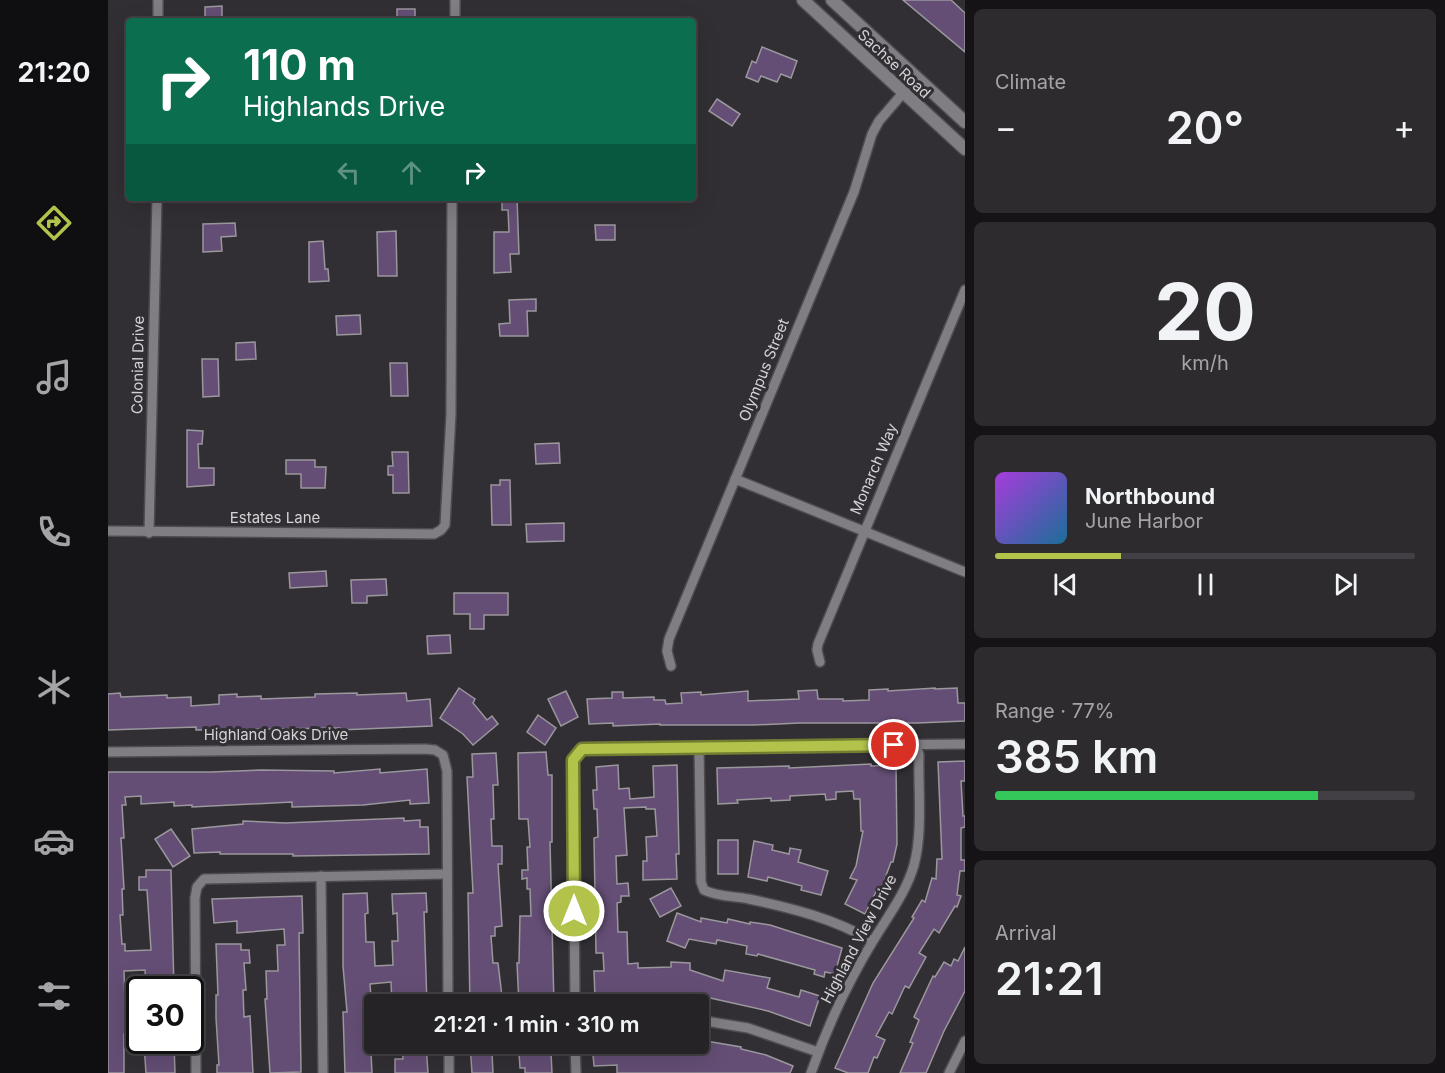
<!DOCTYPE html>
<meta charset="utf-8">
<style>
body{margin:0;font-family:Inter,sans-serif;background:#2e2b2f;color:#f1f3f6;height:100vh;display:flex;flex-direction:column;font-size:22px;white-space:nowrap}
*{box-sizing:border-box;margin:0}
p{font-size:20px;color:#a4a4a7}
.icon{flex:none;width:33px;height:33px;fill:none;stroke:currentColor;stroke-width:2;stroke-linecap:round;stroke-linejoin:round}
.map{position:relative;flex:1;overflow:hidden}
.details{display:flex;flex-direction:column;gap:9px;padding:9px;background:#151315;width:480px}
.details>*{flex:none}
.hud{position:absolute;left:18px;top:18px;width:570px;height:183px;border-radius:6px;box-shadow:0 6px 24px #0002,0 0 0 2px #424044;background:#0b6e4f;color:#fff;overflow:hidden}
.speed{position:absolute;left:18px;top:976px;display:flex;gap:12px;font-size:30px;font-weight:700;text-align:center}
.speed>*{display:grid;place-content:center;width:78px;height:78px;border-radius:50%;background:#262327;box-shadow:0 6px 24px #0002,0 0 0 2px #424044;line-height:1}
.speed .limit{border:3px solid #111;border-radius:9px;background:#fff;color:#111}
.pin{position:absolute;display:grid;place-items:center;width:51px;height:51px;color:#fff;margin:-26px;border:3px solid #fff;border-radius:50%;box-shadow:0 2px 6px #0007}
.me{position:absolute;width:66px;margin:-33px;rotate:0deg;stroke-linejoin:round;filter:drop-shadow(0 0 4px #0008)}
.turn{display:flex;align-items:center;gap:21px;height:126px;padding:0 18px;font-size:27px}
.turn .icon{width:78px;height:78px;stroke-width:2.5}
.turn b{display:block;font-size:42px;line-height:51px}
.lanes{display:flex;align-items:center;height:57px;padding:0 18px;background:#0003;justify-content:center;gap:30px;direction:ltr}
.lanes .off{opacity:.35}
.big{font-size:45px;font-weight:600;line-height:1.1}
.details .widget{flex:1;display:flex;flex-direction:column;justify-content:center;gap:9px;min-width:0;padding:0 21px;border-radius:9px;background:#2e2b2f}
.details .dial{align-items:center;gap:0}
.dial b{font-size:78px;line-height:1}
.song{display:flex;align-items:center;gap:18px}
.cover{width:72px;height:72px;border-radius:9px;background:linear-gradient(135deg,hsl(280 70% 55%),hsl(200 70% 35%))}
.played{height:6px;border-radius:3px;background:linear-gradient(90deg,#b3c24b 30%,#424044 30%)}
.keys{display:flex;justify-content:space-around;direction:ltr}
.heat{display:flex;justify-content:space-between;align-items:center;font-size:33px;direction:ltr}
.charge{height:9px;border-radius:4px;background:linear-gradient(90deg,#34c759 77%,#424044 0)}
.trip{position:absolute;left:256px;top:994px;width:345px;height:60px;border-radius:6px;background:#262327;box-shadow:0 6px 24px #0002,0 0 0 2px #424044;font-weight:600;line-height:60px;text-align:center}
main{display:flex;flex:1;min-height:0}
.tab-bar{display:flex;flex-direction:column;width:108px;justify-content:space-around;align-items:center;background:#0f0e10;color:#a4a4a7}
.tab-bar .icon{width:42px;height:42px}
.tab-bar .active{color:#b3c24b}
.tab-bar b{font-size:27px;color:#f1f3f6}
.map>svg:first-child{display:block}
.building{fill:#644e75;stroke:#9a979d;stroke-width:1.5}
.lines{fill:none;stroke-linecap:round;stroke-linejoin:round}
.minor-casing{stroke:#4e4b50;stroke-width:12}
.secondary-casing{stroke:#4e4b50;stroke-width:15}
.minor{stroke:#807d83;stroke-width:9}
.secondary{stroke:#807d83;stroke-width:12}
.route-casing{stroke:#747e31;stroke-width:15}
.route{stroke:#b3c24b;stroke-width:10}
.labels{text-anchor:middle;stroke-width:6;stroke-linejoin:round;paint-order:stroke}
.street-label{font-size:15px;fill:#d4d2d5;stroke:#322f34}
</style>
<main>
<nav class="tab-bar">
<b>21:20</b>
<svg class="icon active" aria-label="directions" viewBox="0 0 24 24"><path d="M12 3l9 9-9 9-9-9zM9 14v-3h6M13 9l2 2-2 2"/></svg>
<svg class="icon" aria-label="music" viewBox="0 0 24 24"><path d="M9 18V5l10-2v13"/><circle cx="6" cy="18" r="3"/><circle cx="16" cy="16" r="3"/></svg>
<svg class="icon" aria-label="phone" viewBox="0 0 24 24"><path d="M5 4h4l2 5-3 2q2 4 5 5l2-3 5 2v4C11 20 4 13 5 4z"/></svg>
<svg class="icon" aria-label="climate" viewBox="0 0 24 24"><path d="M12 3v18M4 7l16 10M4 17L20 7"/></svg>
<svg class="icon" aria-label="car" viewBox="0 0 24 24"><path d="M5 17H2v-5l4-1 3-4h7l3 4 3 1v5h-3M9 17h6M6 11h13"/><circle cx="7" cy="17" r="2"/><circle cx="17" cy="17" r="2"/></svg>
<svg class="icon" aria-label="filters" viewBox="0 0 24 24"><path d="M4 7h16M4 17h16"/><circle cx="9" cy="7" r="2"/><circle cx="15" cy="17" r="2"/></svg>
</nav>
<div class="map">
<svg width="857" height="1073" viewBox="0 0 857 1073">
<rect width="100%" height="100%" fill="#322f34"/>
<g class="building">
<path d="M795 0H843L857 13V52Z"/>
<path d="M114 6V21H97V7Z"/>
<rect x="289" y="9" width="18" height="12"/>
<path d="M654 47 689 61 683 78 673 74 669 82 653 76 650 82 638 77 644 61 648 63Z"/>
<path d="M609 99 632 114 624 126 601 111Z"/>
<path d="M394 198H409L411 254H402L403 272 386 273V232H401L400 210H394Z"/>
<path d="M127 223 128 236 113 237 114 251 95 252V224Z"/>
<path d="M487 225H507V240H488Z"/>
<path d="M288 231 289 276H270L269 232Z"/>
<path d="M215 241 217 269H220L221 281 201 282V242Z"/>
<path d="M428 299V311H419L420 336H392L391 324 402 323 401 300Z"/>
<path d="M252 315 253 334 229 335 228 316Z"/>
<path d="M147 342 148 359 128 360V343Z"/>
<path d="M94 359H110L111 396 95 397Z"/>
<path d="M282 363H299L300 396H283Z"/>
<path d="M79 430 95 431 94 444H90L91 468H106V485L79 487Z"/>
<path d="M451 443 452 463 428 464 427 444Z"/>
<path d="M284 452H300L301 493H285V475H280V466H285Z"/>
<path d="M178 460H207V467H218L217 488H193V474H178Z"/>
<path d="M392 480H402L403 525H384L383 485H392Z"/>
<path d="M456 523V541L419 542 418 524Z"/>
<path d="M218 571 219 586 182 588 181 573Z"/>
<path d="M278 579 279 595 259 596V603H244L243 580Z"/>
<path d="M346 593H400V615H376V629H362V614H346Z"/>
<path d="M342 635 343 653 320 654 319 636Z"/>
<path d="M351 688 367 699 365 703 379 720 384 716 390 724 365 745 355 734 332 718Z"/>
<path d="M827 688V689L849 688 850 703H857V721L809 723H692L646 725H552V724L505 726V723L481 724 479 699 504 698V692H515V698L546 697V700H557L558 704 574 703 573 693 593 692V695L640 691V701L691 699 690 691 709 690 710 699H735V701L761 700V690L780 689V691Z"/>
<path d="M458 691 470 717 453 726 440 699Z"/>
<path d="M12 693 13 697 59 695V698L83 697V706L111 704V695L129 694V697L153 696V699L207 697V694L249 693V695L298 693 299 701 322 699 324 726 232 730V728L88 730V727L0 730V694Z"/>
<path d="M430 715 448 728 437 745 419 732Z"/>
<path d="M438 752 440 775H444V842H442L446 1005H411L409 963H411L412 916H423L422 889H419V878L414 879V870H420L419 847H422L420 819H411L410 753Z"/>
<path d="M388 753 390 785H385L386 819H383L384 846H394V864H390L394 926 387 927V936H383L385 963H390L395 1005H362L360 893H365L359 777H365L364 754Z"/>
<path d="M857 761V781H853L855 816H857V827L853 828V860H857V871H852L849 895 853 896 849 907 847 906 831 933 826 929 811 953 818 957 801 988 797 986 784 1014 781 1012 768 1036 777 1040 769 1058 766 1057 760 1073H740L727 1068 765 983 806 918 804 917 814 900 817 902 824 878 828 879 829 859H834L830 762Z"/>
<path d="M763 764V766L788 765 789 844 785 862H783L773 889 770 888 757 914 737 904 749 880 742 878 748 866 755 831H753L752 799H746L745 791 728 792V799L718 800 717 794 682 796V800L663 801V798L629 800 630 803 610 804 609 768 681 766V768Z"/>
<path d="M510 765 511 789 521 788 522 799 546 797 545 766 569 765 571 854H568L569 879 535 880V861H539L538 837 549 836 547 809H538V807L516 808 519 855 508 856 509 884 520 883 521 896H513V902L509 903 510 932H519L520 964 530 963V968L563 967V962L582 963V970L615 981 617 970 662 978 659 988 691 997 693 990 712 996 702 1026 660 1011 602 998 601 1001 580 993V998L556 996V997L536 998H487L486 971H496L495 953H488L486 838 490 837 489 809H486L485 790H489L488 767Z"/>
<path d="M272 769V773L319 769 321 803 302 804V800L255 805 184 807V802L84 807V805L66 806V802L33 804V796L17 797 18 805H14L16 838H13L16 889H14L15 915H12L14 944H17V951L43 950 39 890H31V877H38V870H63L66 990H38L37 970 16 971 18 1034H16V1073H0V772H103L153 770 226 771V773Z"/>
<path d="M296 818V821L312 820V827H320L321 854 185 856V854H112V852L86 853 84 829 135 824V821L177 823Z"/>
<path d="M63 829 82 856 65 867 47 839Z"/>
<rect x="610" y="840" width="20" height="34"/>
<path d="M646 841 665 845 664 850 681 854 682 848 693 850 690 862 720 871 713 895 693 890 694 886 660 877 659 881 640 877Z"/>
<path d="M563 888 573 906 552 917 542 899Z"/>
<path d="M259 893 260 913 257 914 258 942H266L267 966 285 965 284 941H290L289 913 285 914 284 894 318 893 319 912H316L319 1005H284L283 982 262 984 264 1011H267V1044H271L272 1053H263L264 1073H237L235 1012H239L235 966V894Z"/>
<path d="M194 896 195 933H191L193 1072 162 1073 157 999H159L158 971H170L169 945H177L176 929 129 933V921L106 923 104 899Z"/>
<path d="M569 913 593 922V918L619 923 620 919 642 924V922L662 925 734 948 727 974 717 972 716 977 706 974 707 970 650 954 649 956 638 954 639 946 609 940 608 944 581 939 577 948 559 941Z"/>
<path d="M108 944H133V950H141L142 963H136L138 990H135L136 1017 142 1016 145 1073H109V1065H111L108 1018V995H110Z"/>
<path d="M857 947V991L836 1031 818 1073H792L805 1043 802 1042 811 1020 806 1017 825 976 827 977 836 962 843 966 846 959 850 961Z"/>
<path d="M591 1042H604L633 1047V1049L658 1055 685 1066 682 1073H509V1065L486 1066 484 1044H591Z"/>
<path d="M66 1043 67 1073H38L36 1044Z"/>
<path d="M294 1044H318L320 1073H287V1059H295Z"/>
<path d="M362 1044H446V1052L443 1053 444 1073H417V1068H412L411 1053H384L385 1073H364Z"/>
</g>
<g class="lines">
<g class="minor-casing">
<g id="minor">
<path d="M50 21V0"/>
<path d="M347 21V0"/>
<path d="M627 479 857 572"/>
<path d="M0 531 326 534 333 530 337 525 343 414 344 198"/>
<path d="M41 533 49 198"/>
<path d="M712 662 709 650 710 644 857 290"/>
<path d="M563 666 559 651 561 639 746 192 764 134 771 121 795 93"/>
<path d="M591 746 593 882 596 890C610 897 626 896 641 899 684 908 727 919 764 941"/>
<path d="M0 752 317 749 327 750 335 755 339 771 340 1005"/>
<path d="M213 876 215 1073"/>
<path d="M467 1005 465 769C465 754 472 749 487 748L857 744"/>
<path d="M591 1020 640 1028 710 1052"/>
<path d="M341 1044V1073"/>
<path d="M467 1044 468 1073"/>
<path d="M88 1073 87 898 89 887 96 879 338 874"/>
<path d="M703 1073C719 1027 740 982 765 941 780 916 798 893 806 865 815 832 810 789 811 755L808 745"/>
<path d="M841 1073 857 1041"/>
</g>
</g>
<g class="secondary-casing">
<g id="secondary">
<path d="M695 0 857 149"/>
<path d="M724 0 857 122"/>
</g>
</g>
<use href="#minor" class="minor"/>
<use href="#secondary" class="secondary"/>
</g>
<g class="lines">
<g class="route-casing">
<path id="route" d="M466 911 465 760 474 749 786 745"/>
</g>
<use href="#route" class="route"/>
</g>
<g class="labels">
<g class="street-label">
<text transform="translate(786 64) rotate(43)" y="5">Sachse Road</text>
<text transform="translate(30 365) rotate(-89)" y="5">Colonial Drive</text>
<text transform="translate(656 370) rotate(-68)" y="5">Olympus Street</text>
<text transform="translate(766 469) rotate(-67)" y="5">Monarch Way</text>
<text x="167" y="523">Estates Lane</text>
<text x="168" y="740">Highland Oaks Drive</text>
<text transform="translate(751 939) rotate(-62)" y="5">Highland View Drive</text>
</g>
</g>
</svg>
<div class="speed"><div class="limit">30</div></div>
<div class="pin" style="left:786px;top:745px;background:#d93025"><svg class="icon" aria-label="arrive" viewBox="0 0 24 24"><path d="M6 21V4h12l-3 4 3 4H6"/></svg></div>
<svg class="me" style="left:466px;top:911px" viewBox="-20 -20 40 40"><circle r="17" fill="#b3c24b" stroke="#fff" stroke-width="3"/><path d="M0-11L8 9 0 5-8 9z" fill="#fff"/></svg>
<div class="trip">21:21 · 1 min · 310 m</div>
<div class="hud">
<div class="turn"><svg class="icon" aria-label="right" viewBox="0 0 24 24"><path d="M7 20v-9h11M14 6l5 5-5 5"/></svg><div><b>110 m</b>Highlands Drive</div></div>
<div class="lanes"><svg class="icon off" aria-label="left" viewBox="0 0 24 24"><path d="M17 20v-9H6M10 6l-5 5 5 5"/></svg><svg class="icon off" aria-label="ahead" viewBox="0 0 24 24"><path d="M12 20V5M6 11l6-6 6 6"/></svg><svg class="icon" aria-label="right" viewBox="0 0 24 24"><path d="M7 20v-9h11M14 6l5 5-5 5"/></svg></div>
</div>
</div>
<section class="details">
<div class="widget"><p>Climate</p>
<div class="heat"><a>−</a><b class="big">20°</b><a>+</a></div>
</div>
<div class="widget dial"><b>20</b><p>km/h</p></div>
<div class="widget">
<div class="song"><i class="cover"></i><div><b>Northbound</b><p>June Harbor</p></div></div>
<div class="played"></div>
<div class="keys"><svg class="icon" aria-label="previous" viewBox="0 0 24 24"><path d="M18 5L8 12l10 7zM5 5v14"/></svg><svg class="icon" aria-label="pause" viewBox="0 0 24 24"><path d="M8 5v14M16 5v14"/></svg><svg class="icon" aria-label="next" viewBox="0 0 24 24"><path d="M6 5l10 7-10 7zM19 5v14"/></svg></div>
</div>
<div class="widget"><p>Range · 77%</p><b class="big">385 km</b><div class="charge"></div></div>
<div class="widget"><p>Arrival</p><b class="big">21:21</b></div>
</section>
</main>
